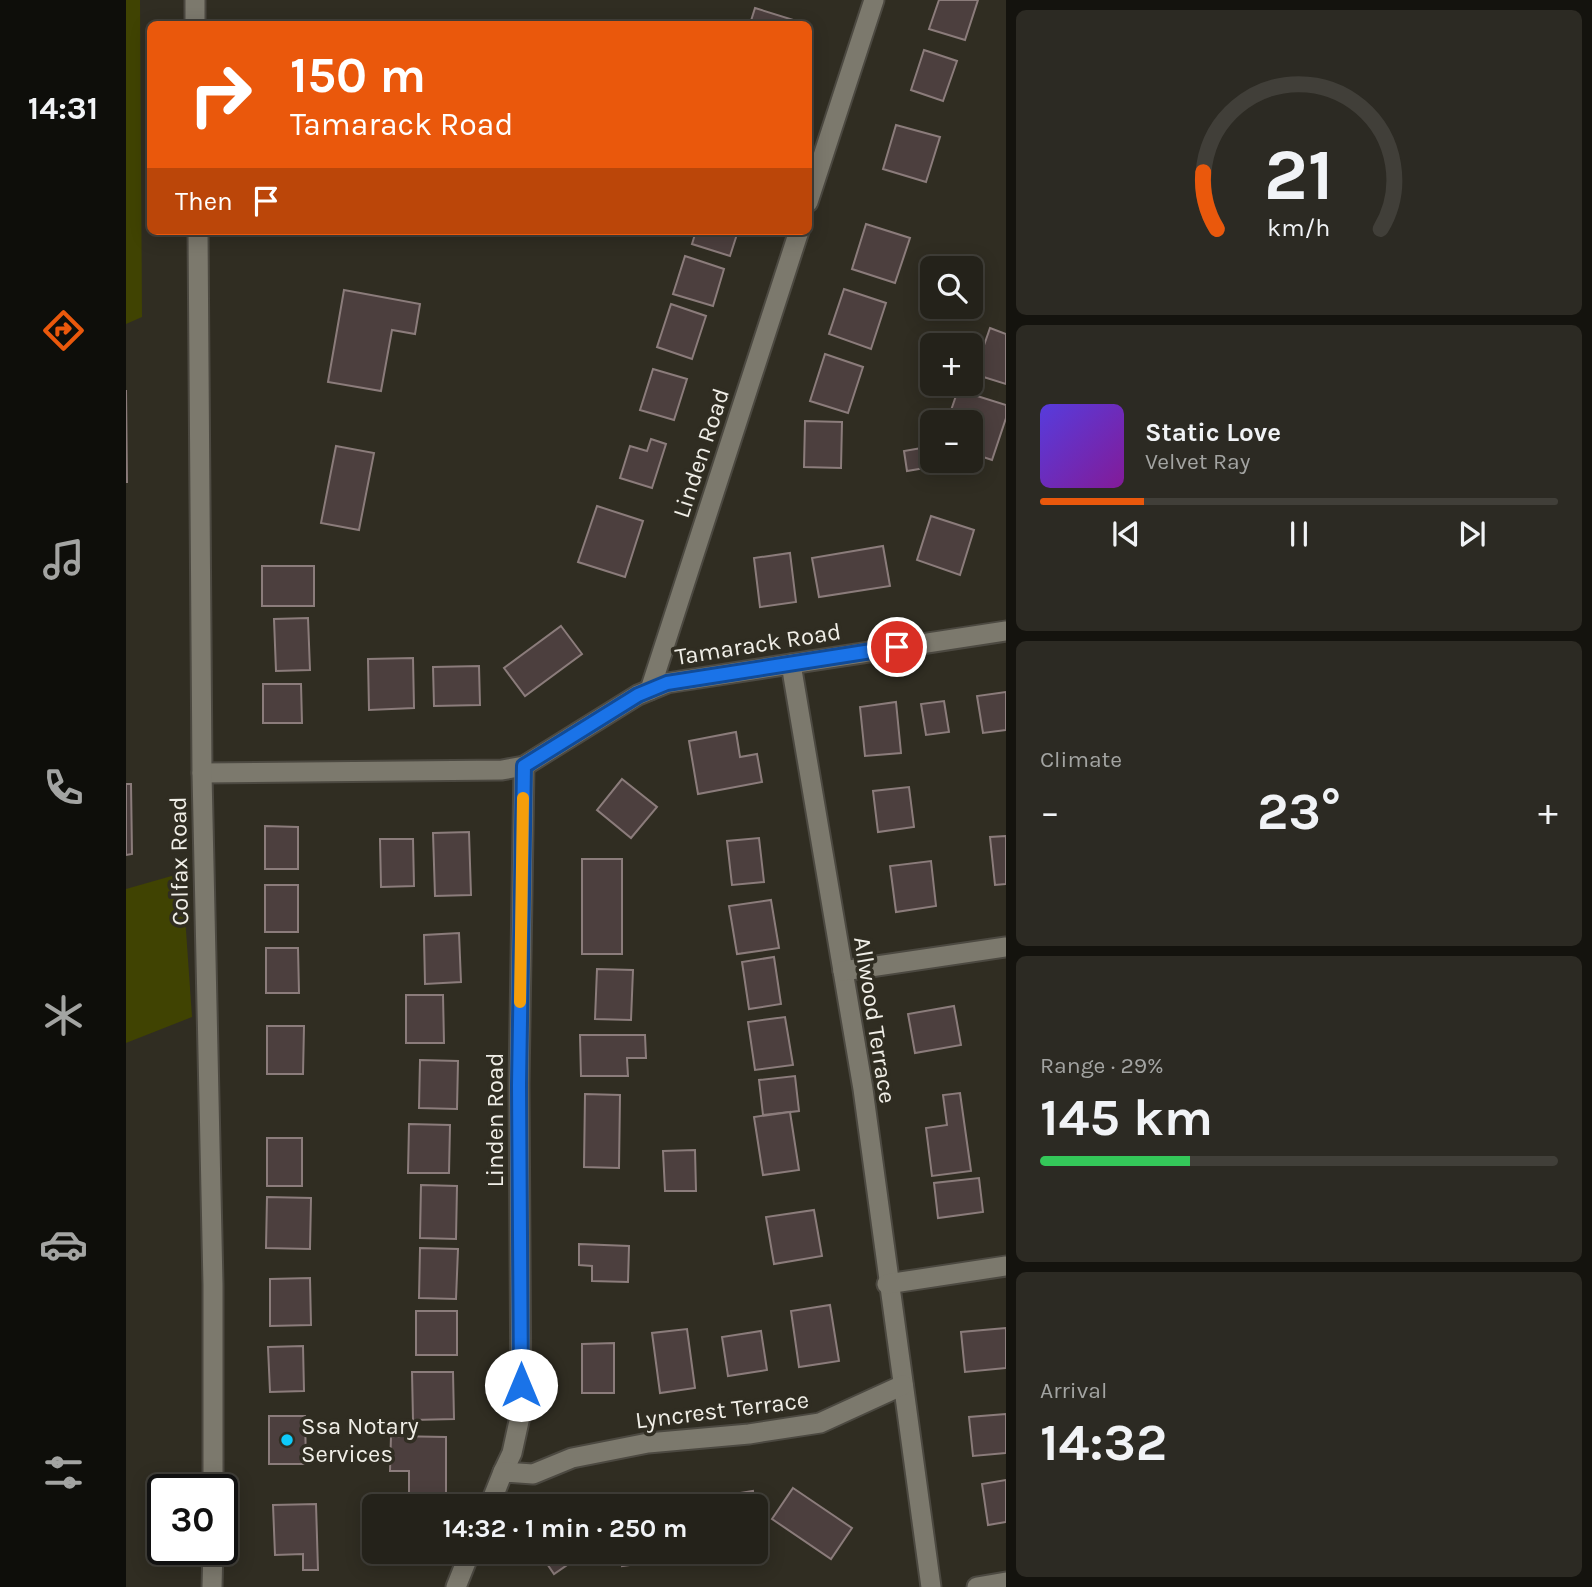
<!DOCTYPE html>
<meta charset="utf-8">
<style>
body{margin:0;font-family:Karla,sans-serif;background:#2c2a23;color:#f1f3f6;height:100vh;display:flex;flex-direction:column;font-size:26px;white-space:nowrap}
*{box-sizing:border-box;margin:0}
p{font-size:23px;color:#a3a4a2}
.icon{flex:none;width:38px;height:38px;fill:none;stroke:currentColor;stroke-width:2;stroke-linecap:round;stroke-linejoin:round}
.map{position:relative;flex:1;overflow:hidden}
.side{display:flex;flex-direction:column;gap:10px;padding:10px;background:#14130e;width:586px}
.side>*{flex:none}
.banner{position:absolute;left:21px;top:21px;width:665px;height:214px;border-radius:10px;box-shadow:0 4px 18px #0003,0 0 0 2px #413f39;background:#ea580c;color:#fff;overflow:hidden}
.controls{position:absolute;left:794px;top:256px;display:grid;gap:14px}
.controls a{display:grid;place-items:center;width:63px;height:63px;border-radius:10px;background:#24221a;box-shadow:0 4px 18px #0003,0 0 0 2px #413f39;font-size:35px}
.speed{position:absolute;left:21px;top:1474px;display:flex;gap:14px;font-size:35px;font-weight:700;text-align:center}
.speed>*{display:grid;place-content:center;width:91px;height:91px;border-radius:50%;background:#24221a;box-shadow:0 4px 18px #0003,0 0 0 2px #413f39;line-height:1}
.speed .limit{border:4px solid #111;border-radius:10px;background:#fff;color:#111}
.pin{position:absolute;display:grid;place-items:center;width:60px;height:60px;color:#fff;margin:-30px;border:4px solid #fff;border-radius:50%;box-shadow:0 2px 7px #0007}
.me{position:absolute;width:77px;margin:-38px;rotate:0deg;stroke-linejoin:round;filter:drop-shadow(0 0 5px #0008)}
.turn{display:flex;align-items:center;gap:24px;height:147px;padding:0 28px;font-size:32px}
.turn .icon{width:91px;height:91px;stroke-width:2.5}
.turn b{display:block;font-size:49px;line-height:60px}
.then{display:flex;align-items:center;height:66px;padding:0 28px;background:#0003;gap:14px;font-size:26px}
.big{font-size:52px;font-weight:700;line-height:1.1}
.side .widget{flex:1;display:flex;flex-direction:column;justify-content:center;gap:10px;min-width:0;padding:0 24px;border-radius:10px;background:#2c2a23}
.side .dial{align-items:center;gap:0}
.dial svg{height:182px;overflow:visible;fill:none;stroke:#413f39;stroke-width:7;stroke-linecap:round;text-anchor:middle}
.dial text{fill:#f1f3f6;stroke:none}
.song{display:flex;align-items:center;gap:21px}
.cover{width:84px;height:84px;border-radius:10px;background:linear-gradient(135deg,hsl(250 70% 55%),hsl(290 70% 35%))}
.played{height:7px;border-radius:4px;background:linear-gradient(90deg,#ea580c 20%,#413f39 20%)}
.keys{display:flex;justify-content:space-around;direction:ltr}
.heat{display:flex;justify-content:space-between;align-items:center;font-size:38px;direction:ltr}
.charge{height:10px;border-radius:5px;background:linear-gradient(90deg,#34c759 29%,#413f39 0)}
.trip{position:absolute;left:236px;top:1494px;width:406px;height:70px;border-radius:10px;background:#24221a;box-shadow:0 4px 18px #0003,0 0 0 2px #413f39;font-weight:700;line-height:70px;text-align:center}
main{display:flex;flex:1;min-height:0}
.menu{display:flex;flex-direction:column;width:126px;justify-content:space-around;align-items:center;background:#0e0e0a;color:#a3a4a2}
.menu .icon{width:49px;height:49px}
.menu .on{color:#ea580c}
.menu b{font-size:32px;color:#f1f3f6}
.map>svg:first-child{display:block}
.green{fill:#404302}
.building{fill:#4c3f3e;stroke:#8b7c7b;stroke-width:2}
.lines{fill:none;stroke-linecap:round;stroke-linejoin:round}
.minor-casing{stroke:#4c4941;stroke-width:23}
.secondary-casing{stroke:#4c4941;stroke-width:23}
.minor{stroke:#7c796d;stroke-width:19}
.secondary{stroke:#7c796d;stroke-width:19}
.route-casing{stroke:#114b97;stroke-width:18}
.route{stroke:#1a73e8;stroke-width:12}
.slow{stroke:#f59e0b;stroke-width:12}
.poi-dot{fill:#0ecafa;stroke:#302d22;stroke-width:2.5}
.labels{text-anchor:middle;stroke-width:7;stroke-linejoin:round;paint-order:stroke}
.street-label{font-size:24px;fill:#f0eee7;stroke:#302d22}
.poi-label{font-size:24px;fill:#f0eee7;stroke:#302d22;text-anchor:start}
</style>
<main>
<nav class="menu">
<b>14:31</b>
<svg class="icon on" aria-label="directions" viewBox="0 0 24 24"><path d="M12 3l9 9-9 9-9-9zM9 14v-3h6M13 9l2 2-2 2"/></svg>
<svg class="icon" aria-label="music" viewBox="0 0 24 24"><path d="M9 18V5l10-2v13"/><circle cx="6" cy="18" r="3"/><circle cx="16" cy="16" r="3"/></svg>
<svg class="icon" aria-label="phone" viewBox="0 0 24 24"><path d="M5 4h4l2 5-3 2q2 4 5 5l2-3 5 2v4C11 20 4 13 5 4z"/></svg>
<svg class="icon" aria-label="climate" viewBox="0 0 24 24"><path d="M12 3v18M4 7l16 10M4 17L20 7"/></svg>
<svg class="icon" aria-label="car" viewBox="0 0 24 24"><path d="M5 17H2v-5l4-1 3-4h7l3 4 3 1v5h-3M9 17h6M6 11h13"/><circle cx="7" cy="17" r="2"/><circle cx="17" cy="17" r="2"/></svg>
<svg class="icon" aria-label="filters" viewBox="0 0 24 24"><path d="M4 7h16M4 17h16"/><circle cx="9" cy="7" r="2"/><circle cx="15" cy="17" r="2"/></svg>
</nav>
<div class="map">
<svg width="880" height="1587" viewBox="0 0 880 1587">
<rect width="100%" height="100%" fill="#302d22"/>
<g class="green">
<path d="M0 0H14L16 317 0 324Z"/>
<path d="M56 873 66 1017 0 1043V889Z"/>
</g>
<g class="building">
<path d="M813 0H852L839 40 803 29Z"/>
<path d="M629 8 677 23V24H624Z"/>
<path d="M798 50 831 61 817 101 785 90Z"/>
<path d="M770 125 814 137 800 182 757 169Z"/>
<path d="M740 224 784 238 769 283 726 269Z"/>
<path d="M570 231H612L604 256 566 244Z"/>
<path d="M559 256 598 269 587 306 547 294Z"/>
<path d="M718 289 760 303 745 349 703 334Z"/>
<path d="M218 290 294 304 289 334 266 330 255 391 202 382Z"/>
<path d="M545 304 580 316 566 359 531 347Z"/>
<path d="M864 328 880 334V384L848 374Z"/>
<path d="M699 354 737 367 722 413 684 401Z"/>
<path d="M527 369 561 379 548 420 514 410Z"/>
<path d="M0 390 1 482H0Z"/>
<path d="M832 390 880 405V418L866 460 845 453V422H821Z"/>
<path d="M679 421 716 422 715 468 678 467Z"/>
<path d="M525 439 540 444 526 488 494 478 504 446 521 451Z"/>
<path d="M210 446 248 453 233 530 195 523Z"/>
<path d="M807 446V460H810L811 466 781 471 778 451Z"/>
<path d="M471 506 517 521 499 577 452 562Z"/>
<path d="M805 516 848 530 834 575 791 560Z"/>
<path d="M757 546 764 586 693 597 686 558Z"/>
<path d="M664 553 670 602 634 607 628 558Z"/>
<rect x="136" y="566" width="52" height="40"/>
<path d="M182 618 184 670 150 671 148 619Z"/>
<path d="M435 626 456 654 399 696 378 668Z"/>
<path d="M287 658 288 708 243 710 242 659Z"/>
<path d="M353 666 354 705 308 706 307 667Z"/>
<path d="M137 684H175L176 723H137Z"/>
<path d="M880 692V730L857 733 851 696Z"/>
<path d="M818 701 823 732 800 735 795 704Z"/>
<path d="M770 702 775 753 739 756 734 707Z"/>
<path d="M610 732 614 757 631 754 636 782 572 794 563 741Z"/>
<path d="M496 779 531 807 505 838 471 810Z"/>
<path d="M0 784H5L6 854 0 855Z"/>
<path d="M783 787 788 827 752 832 747 791Z"/>
<path d="M139 826 172 827V869H139Z"/>
<path d="M343 832 345 895 309 896 307 833Z"/>
<path d="M880 836V884L869 885 864 837Z"/>
<path d="M633 838 638 882 606 885 601 841Z"/>
<path d="M254 839H287L288 886 255 887Z"/>
<rect x="456" y="859" width="40" height="95"/>
<path d="M805 861 810 906 770 912 764 866Z"/>
<rect x="139" y="885" width="33" height="47"/>
<path d="M645 900 653 948 611 954 603 906Z"/>
<path d="M333 933 335 982 299 984 298 935Z"/>
<path d="M140 948H172L173 993H140Z"/>
<path d="M648 957 655 1004 623 1009 616 962Z"/>
<path d="M471 969 507 970 505 1020 469 1019Z"/>
<path d="M280 995H317L318 1043H280Z"/>
<path d="M828 1006 835 1045 789 1053 782 1014Z"/>
<path d="M659 1017 667 1065 629 1070 622 1022Z"/>
<path d="M141 1026H178L177 1074H141Z"/>
<path d="M454 1035H519L520 1058H501L502 1076H455Z"/>
<path d="M294 1060 332 1061 331 1109 293 1108Z"/>
<path d="M669 1076 673 1111 637 1115 633 1080Z"/>
<path d="M834 1093 845 1171 806 1176 800 1128 821 1125 817 1095Z"/>
<path d="M459 1094 494 1095 493 1168 458 1167Z"/>
<path d="M664 1112 673 1170 637 1175 628 1117Z"/>
<path d="M283 1124 324 1125 323 1173H282Z"/>
<rect x="141" y="1138" width="35" height="48"/>
<path d="M569 1150 570 1191H539L537 1151Z"/>
<path d="M853 1178 857 1212 812 1218 808 1183Z"/>
<path d="M295 1185 331 1186 330 1239 294 1238Z"/>
<path d="M141 1197 185 1198 184 1249 140 1248Z"/>
<path d="M688 1210 696 1256 648 1264 640 1217Z"/>
<path d="M453 1244 503 1246 502 1282 466 1281V1266L453 1265Z"/>
<path d="M294 1248 332 1249 330 1299 293 1298Z"/>
<path d="M184 1278 185 1325 144 1326V1279Z"/>
<path d="M704 1305 713 1361 673 1367 665 1311Z"/>
<rect x="290" y="1311" width="41" height="44"/>
<path d="M880 1328V1368L839 1372 835 1332Z"/>
<path d="M561 1329 569 1388 534 1393 526 1333Z"/>
<path d="M635 1331 641 1370 602 1376 596 1337Z"/>
<path d="M488 1343V1393H456V1344Z"/>
<path d="M177 1346 178 1391 144 1392 142 1347Z"/>
<path d="M286 1372H327L328 1419 287 1420Z"/>
<path d="M880 1414V1453L847 1456 843 1417Z"/>
<path d="M143 1416H179L180 1464H143Z"/>
<path d="M265 1436 320 1437V1499H283V1471H264Z"/>
<path d="M880 1480V1522L862 1525 856 1484Z"/>
<path d="M667 1488 726 1528 705 1559 646 1519Z"/>
<path d="M627 1491 629 1507H566L565 1501Z"/>
<path d="M190 1504 192 1570H177V1554L149 1555 147 1505Z"/>
<path d="M630 1511 636 1550 630 1551Z"/>
<path d="M413 1552H460L428 1574Z"/>
<path d="M494 1552H553L554 1558 496 1566Z"/>
<path d="M573 1552H621L574 1560Z"/>
</g>
<g class="lines">
<g class="minor-casing">
<g id="minor">
<path d="M682 202 748 0"/>
<path d="M665 664 737 1089 805 1587"/>
<path d="M524 690 673 231"/>
<path d="M76 773 376 770 398 766 512 695 541 683 880 631"/>
<path d="M717 971 880 947"/>
<path d="M761 1284 880 1266"/>
<path d="M377 1472 386 1453 395 1412 393 1085 398 766"/>
<path d="M363 1507 377 1472 407 1474 446 1458 522 1443 623 1434 694 1423 777 1385"/>
<path d="M330 1587 344 1552"/>
<path d="M851 1587 880 1582"/>
</g>
</g>
<g class="secondary-casing">
<g id="secondary">
<path d="M69 0V24"/>
<path d="M72 231 76 773 87 1285V1489"/>
<path d="M86 1587 87 1549"/>
</g>
</g>
<use href="#minor" class="minor"/>
<use href="#secondary" class="secondary"/>
</g>
<g class="lines">
<g class="route-casing">
<path id="route" d="M395 1385 393 1085 398 766 512 695 541 683 771 647"/>
</g>
<use href="#route" class="route"/>
<path class="slow" d="M394 1002 397 798"/>
</g>
<circle class="poi-dot" cx="161" cy="1440" r="7"/>
<g class="labels">
<g class="street-label">
<text transform="translate(575 453) rotate(-72)" y="8">Linden Road</text>
<text transform="translate(632 644) rotate(-9)" y="8">Tamarack Road</text>
<text transform="translate(53 861) rotate(-91)" y="8">Colfax Road</text>
<text transform="translate(749 1020) rotate(81)" y="8">Allwood Terrace</text>
<text transform="translate(369 1120) rotate(-90)" y="8">Linden Road</text>
<text transform="translate(596 1410) rotate(-7)" y="8">Lyncrest Terrace</text>
</g>
<g class="poi-label">
<text x="175" y="1434">Ssa Notary<tspan x="175" dy="28">Services</tspan></text>
</g>
</g>
</svg>
<div class="controls">
<a><svg class="icon" aria-label="search" viewBox="0 0 24 24"><circle cx="10" cy="10" r="6"/><path d="M15 15l6 6"/></svg></a>
<a>+</a>
<a>−</a>
</div>
<div class="speed"><div class="limit">30</div></div>
<div class="pin" style="left:771px;top:647px;background:#d93025"><svg class="icon" aria-label="arrive" viewBox="0 0 24 24"><path d="M6 21V4h12l-3 4 3 4H6"/></svg></div>
<svg class="me" style="left:395px;top:1385px" viewBox="-20 -20 40 40"><circle r="19" fill="#fff"/><path d="M0-13L10 11 0 6-10 11z" fill="#1a73e8"/></svg>
<div class="trip">14:32 · 1 min · 250 m</div>
<div class="banner">
<div class="turn"><svg class="icon" aria-label="right" viewBox="0 0 24 24"><path d="M7 20v-9h11M14 6l5 5-5 5"/></svg><div><b>150 m</b>Tamarack Road</div></div>
<div class="then">Then<svg class="icon" aria-label="arrive" viewBox="0 0 24 24"><path d="M6 21V4h12l-3 4 3 4H6"/></svg></div>
</div>
</div>
<section class="side">
<div class="widget dial"><svg viewBox="0 0 100 80">
<path d="M14 69A42 42 0 1 1 86 69"/>
<path d="M14 69A42 42 0 0 1 8 44" stroke="#ea580c"/>
<text x="50" y="56" font-size="32" font-weight="700">21</text>
<text x="50" y="72" font-size="11">km/h</text>
</svg></div>
<div class="widget">
<div class="song"><i class="cover"></i><div><b>Static Love</b><p>Velvet Ray</p></div></div>
<div class="played"></div>
<div class="keys"><svg class="icon" aria-label="previous" viewBox="0 0 24 24"><path d="M18 5L8 12l10 7zM5 5v14"/></svg><svg class="icon" aria-label="pause" viewBox="0 0 24 24"><path d="M8 5v14M16 5v14"/></svg><svg class="icon" aria-label="next" viewBox="0 0 24 24"><path d="M6 5l10 7-10 7zM19 5v14"/></svg></div>
</div>
<div class="widget"><p>Climate</p>
<div class="heat"><a>−</a><b class="big">23°</b><a>+</a></div>
</div>
<div class="widget"><p>Range · 29%</p><b class="big">145 km</b><div class="charge"></div></div>
<div class="widget"><p>Arrival</p><b class="big">14:32</b></div>
</section>
</main>
